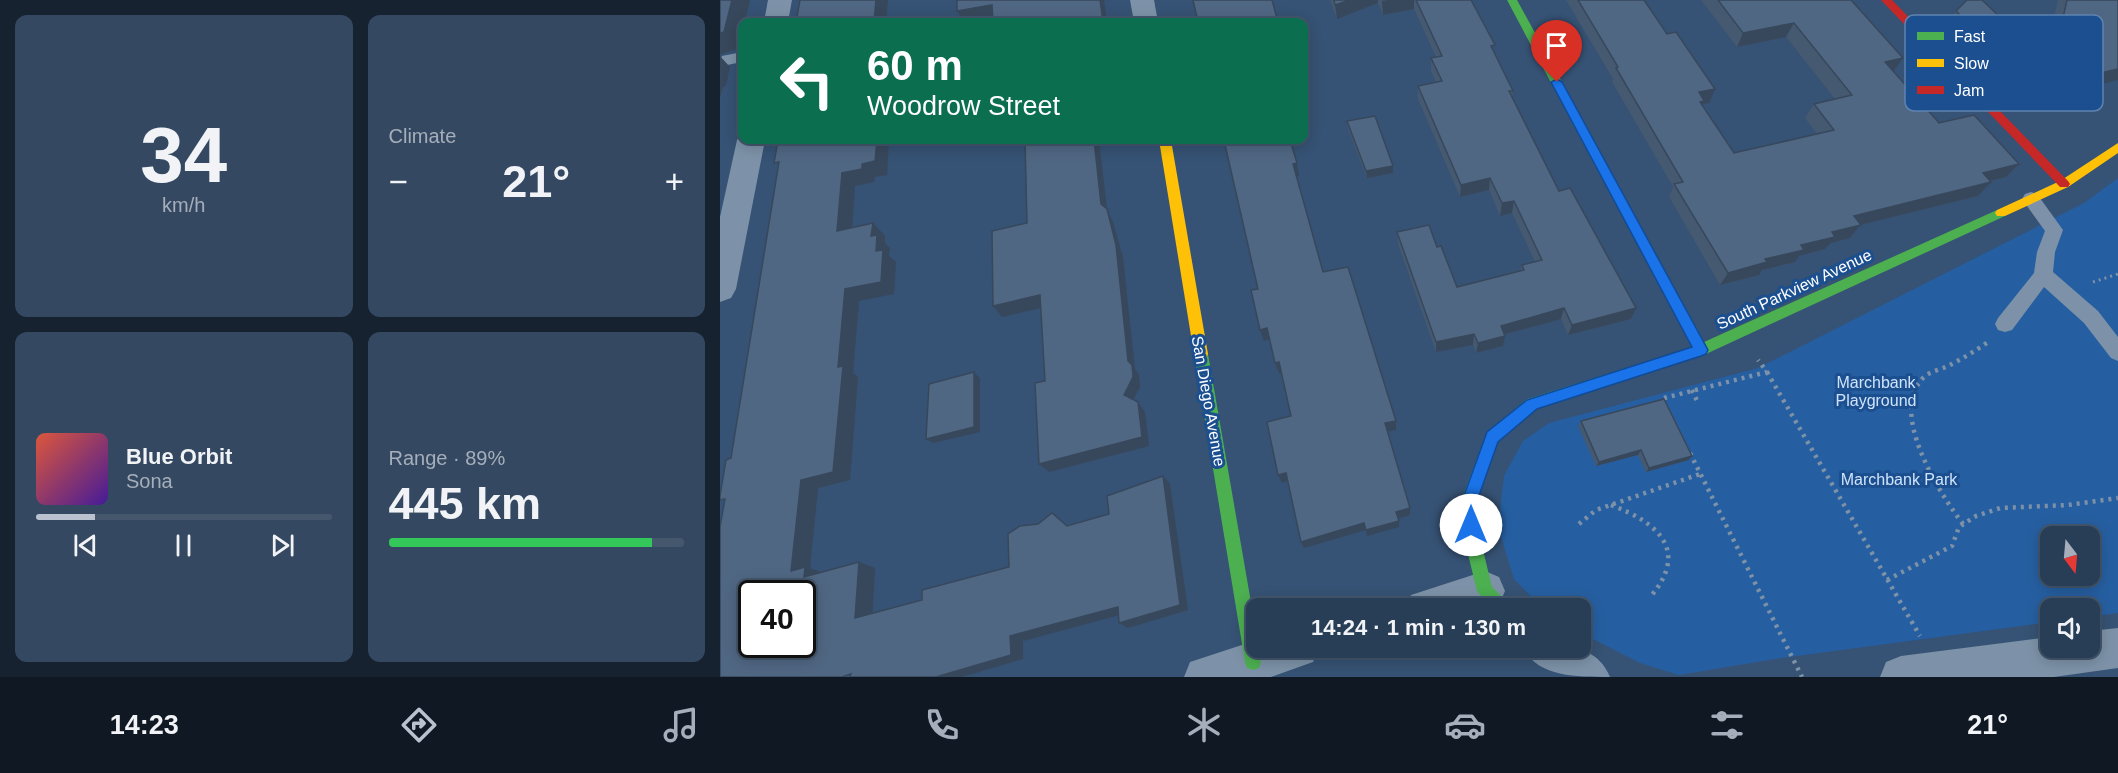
<!DOCTYPE html>
<meta charset="utf-8">
<style>
body{margin:0;font-family:Arial,sans-serif;background:#344961;color:#f1f3f6;height:100vh;display:flex;flex-direction:column;font-size:22px;white-space:nowrap}
*{box-sizing:border-box;margin:0}
p{font-size:20px;color:#a5aeba}
.icon{flex:none;width:33px;height:33px;fill:none;stroke:currentColor;stroke-width:2;stroke-linecap:round;stroke-linejoin:round}
.map{position:relative;flex:1;overflow:hidden}
.panel{display:flex;flex-direction:column;gap:15px;padding:15px;background:#162230;width:720px}
.panel>*{flex:none}
.guide{position:absolute;left:18px;top:18px;width:570px;height:126px;border-radius:12px;box-shadow:0 3px 15px #0003,0 0 0 2px #44576d;background:#0b6e4f;color:#fff;overflow:hidden}
.needle{width:39px;rotate:164deg}
.tools{position:absolute;left:1320px;top:526px;display:grid;gap:12px}
.tools a{display:grid;place-items:center;width:60px;height:60px;border-radius:12px;background:#283e57;box-shadow:0 3px 15px #0003,0 0 0 2px #44576d;font-size:30px}
.speed{position:absolute;left:18px;top:580px;display:flex;gap:12px;font-size:30px;font-weight:700;text-align:center}
.speed>*{display:grid;place-content:center;width:78px;height:78px;border-radius:50%;background:#283e57;box-shadow:0 3px 15px #0003,0 0 0 2px #44576d;line-height:1}
.speed .limit{border:3px solid #111;border-radius:9px;background:#fff;color:#111}
.pin{position:absolute;display:grid;place-items:center;width:51px;height:51px;color:#fff;margin:-62px -26px;border-radius:50% 50% 50% 0;rotate:-45deg;box-shadow:0 0 6px #0007}
.pin .icon{rotate:45deg}
.me{position:absolute;width:66px;margin:-33px;rotate:0deg;stroke-linejoin:round;filter:drop-shadow(0 0 4px #0008)}
.turn{display:flex;align-items:center;gap:21px;height:126px;padding:0 30px;font-size:27px}
.turn .icon{width:78px;height:78px;stroke-width:2.5}
.turn b{display:block;font-size:42px;line-height:51px}
.big{font-size:45px;font-weight:700;line-height:1.1}
.panel .card{flex:1;display:flex;flex-direction:column;justify-content:center;gap:9px;min-width:0;padding:0 21px;border-radius:12px;background:#344961}
.panel .dial{align-items:center;gap:0}
.dial b{font-size:78px;line-height:1}
.song{display:flex;align-items:center;gap:18px}
.cover{width:72px;height:72px;border-radius:9px;background:linear-gradient(135deg,hsl(10 70% 55%),hsl(260 70% 35%))}
.played{height:6px;border-radius:3px;background:linear-gradient(90deg,#b9c2ce 20%,#44576d 20%)}
.keys{display:flex;justify-content:space-around;direction:ltr}
.heat{display:flex;justify-content:space-between;align-items:center;font-size:33px;direction:ltr}
.charge{height:9px;border-radius:4px;background:linear-gradient(90deg,#34c759 89%,#44576d 0)}
.panel .tiles{flex:1;display:grid;gap:15px;grid-template-columns:repeat(2,1fr)}
.trip{position:absolute;left:526px;top:598px;width:345px;height:60px;border-radius:12px;background:#283e57;box-shadow:0 3px 15px #0003,0 0 0 2px #44576d;font-weight:700;line-height:60px;text-align:center}
.tab-bar{display:flex;height:96px;justify-content:space-around;align-items:center;background:#101923;color:#a5aeba}
.tab-bar .icon{width:42px;height:42px}
.tab-bar .current{color:#b9c2ce}
.tab-bar b{font-size:27px;color:#f1f3f6}
main{display:flex;flex:1;min-height:0}
.map>svg:first-child{display:block}
.green{fill:#265fa1;fill-rule:evenodd}
.lines{fill:none;stroke-linecap:round;stroke-linejoin:round}
.path-far1{stroke:#7d92a8;stroke-width:3;stroke-dasharray:2 4;stroke-linecap:butt}
.path{stroke:#7d92a8;stroke-width:4.5;stroke-dasharray:3 5;stroke-linecap:butt}
.lane{fill:#7d92a8;fill-rule:evenodd}
.street{fill:#7d92a8;fill-rule:evenodd}
.fast{fill:#4caf50;fill-rule:evenodd}
.slow{fill:#ffc107;fill-rule:evenodd}
.jam{fill:#c62828;fill-rule:evenodd}
.wall{fill:#455971}
.shaded-wall{fill:#38485c}
.building{fill:#506783;stroke:#38485c;stroke-width:1.5;fill-rule:evenodd}
.route{fill:#1a73e8;stroke:#114b97;stroke-width:1.5}
.labels{text-anchor:middle;stroke-width:6;stroke-linejoin:round;paint-order:stroke}
.street-label{font-size:16px;fill:#fff;stroke:#1b4f8f}
.park-label{font-size:16px;fill:#cfe3fa;stroke:#1b4f8f}
.key{fill:#1b4f8f;stroke:#5f84b1;stroke-width:1.5}
.key-label{font-size:16px;fill:#fff}
</style>
<main>
<section class="panel">
<div class="tiles">
<div class="card dial"><b>34</b><p>km/h</p></div>
<div class="card"><p>Climate</p>
<div class="heat"><a>−</a><b class="big">21°</b><a>+</a></div>
</div>
<div class="card">
<div class="song"><i class="cover"></i><div><b>Blue Orbit</b><p>Sona</p></div></div>
<div class="played"></div>
<div class="keys"><svg class="icon" aria-label="previous" viewBox="0 0 24 24"><path d="M18 5L8 12l10 7zM5 5v14"/></svg><svg class="icon" aria-label="pause" viewBox="0 0 24 24"><path d="M8 5v14M16 5v14"/></svg><svg class="icon" aria-label="next" viewBox="0 0 24 24"><path d="M6 5l10 7-10 7zM19 5v14"/></svg></div>
</div>
<div class="card"><p>Range · 89%</p><b class="big">445 km</b><div class="charge"></div></div>
</div>
</section>
<div class="map">
<svg width="1398" height="677" viewBox="0 0 1398 677">
<rect width="100%" height="100%" fill="#365274"/>
<path class="green" d="M1398 178V613L1370 617V609H1330V622L1055 659 959 675 920 663 861 633V609H823L794 579 778 527 784 476 803 441 829 423 1038 368 1364 203ZM1330 537H1370V576H1330Z"/>
<g class="lines">
<path class="path-far1" d="M1373 282 1398 274"/>
<g class="path">
<path d="M1047 372 1200 636"/>
<path d="M972 390 978 403"/>
<path d="M944 398 1047 372 1038 360"/>
<path d="M970 453 1082 677"/>
<path d="M891 505C937 522 970 550 931 596"/>
<path d="M859 524 876 510 980 474"/>
<path d="M1243 524C1220 494 1168 413 1203 378 1210 371 1220 370 1228 366 1242 359 1255 351 1268 342"/>
<path d="M1167 580 1232 546 1239 527 1256 516 1280 508 1348 505 1398 498"/>
</g>
<g class="lane">
<path d="M22 52V62L7 65 0 61 2 56Z"/>
<path d="M1311 192 1317 194 1343 230 1335 252 1333 272 1378 311 1398 337V361L1391 358 1364 323 1324 287 1292 330 1285 332 1278 330 1275 324 1278 318 1314 273 1317 252 1325 231 1302 199 1305 194Z"/>
</g>
<g class="street">
<path d="M48 0H72L68 22H44Z"/>
<path d="M410 0H434L438 22H414Z"/>
<path d="M22 132V140H45L16 289 11 298 0 302V217L17 140Z"/>
<path d="M765 571 779 577 785 591 779 605 769 609H685L691 595Z"/>
<path d="M1398 628V668L1334 677H1160L1166 662 1181 656 1330 637V648H1370V631Z"/>
<path d="M537 640V648H599L593 662 551 677H464L470 662Z"/>
<path d="M803 648C837 648 874 639 890 677 855 677 818 677 803 648Z"/>
</g>
<g class="fast">
<path d="M787 0H797L984 342 1277 210H1285L1287 213 1285 216 986 354 816 409 778 441 756 504 762 546 772 587 788 603 790 609H771L757 591 746 546 740 504 767 432 807 399 972 347Z"/>
<path d="M481 348 486 350 488 354 537 637V648H539L541 662 539 668 533 670 527 668 525 662 474 354 476 350Z"/>
</g>
<g class="slow">
<path d="M439 140H451L488 354 486 358 481 360 476 358 474 354Z"/>
<path d="M1398 143V153L1348 187 1285 216H1277L1275 213 1277 210 1340 181Z"/>
</g>
<path class="jam" d="M1161 0H1172L1348 181 1350 184 1348 187H1340Z"/>
</g>
<g class="wall">
<path d="M610 0H751L774 51 793 91 792 97 839 191 911 319 848 335 841 319 784 335 783 346 756 353 753 345 716 352 678 244 677 232 717 247 737 287 800 271 802 265 815 262 792 213 780 216 769 190 740 197 698 99V86L716 82 711 71V58L716 57 694 9 663 15 658 3 617 19Z"/>
<path d="M846 0H924L989 103 983 104V105L1014 153 1097 134 1085 118 1094 104 1115 99 1066 37 1017 47 981 0H1131L1173 72 1219 123 1286 177 1270 181 1258 196 1140 225 1130 238 1111 243 1105 249 1079 256 1075 262 1042 270 1039 275 1000 285 949 197 953 187 892 82 893 79Z"/>
<path d="M1338 0H1398L1301 103 1225 26 1236 11 1324 59Z"/>
<path d="M627 121 673 173 647 178 628 129Z"/>
<path d="M861 421 972 456 969 460 926 472 918 455 876 466 858 426Z"/>
</g>
<g class="shaded-wall">
<path d="M12 0H29L30 1 25 22H22V33L19 48 2 54 0 56 10 67 6 86 3 87 0 98V33Z"/>
<path d="M156 0H168L166 22H154Z"/>
<path d="M380 0H384L387 22H383Z"/>
<path d="M630 0H658V3L617 19 615 5Z"/>
<path d="M667 0H694V9L663 15 662 1Z"/>
<path d="M272 5 280 18 255 22H244L237 11Z"/>
<path d="M1074 23 1066 37 1017 47 1023 33Z"/>
<path d="M1183 58 1173 72 1165 62Z"/>
<path d="M1398 69V80L1301 103 1314 88Z"/>
<path d="M995 89 989 103 983 104 978 115 979 92Z"/>
<path d="M157 140H169L167 175 155 177 154 182 135 186 131 243 117 231 122 173 142 164Z"/>
<path d="M374 140H379L387 209 393 222 403 257 415 369 419 375 420 387 411 404 404 395 408 361 381 204Z"/>
<path d="M577 163 579 176 576 177 573 164Z"/>
<path d="M1299 164 1286 177 1250 186 1263 173Z"/>
<path d="M673 166V173L647 178 646 171Z"/>
<path d="M770 178 769 190 740 197 741 185Z"/>
<path d="M1271 182 1258 196 1140 225 1130 238 1111 243 1105 249 1079 256 1075 262 1042 270 1039 275 1000 285 1008 273 1081 245 1112 232 1134 216Z"/>
<path d="M794 201 792 213 780 216 782 203Z"/>
<path d="M153 223 165 236V243L170 248 169 256 176 262 174 294 139 301 133 373 138 377 130 480 98 488 90 568 104 573 84 577 71 571 81 480 118 367 125 289 156 251 151 236Z"/>
<path d="M320 295 329 306 282 317 273 306Z"/>
<path d="M844 308 841 319 779 336 781 326Z"/>
<path d="M916 308 911 319 848 335 852 325Z"/>
<path d="M547 328 551 338 544 341 540 330Z"/>
<path d="M754 334 753 345 716 352V342Z"/>
<path d="M785 336 783 346 756 353 758 343Z"/>
<path d="M559 362 563 372 559 373 555 363Z"/>
<path d="M254 372 260 378V432L213 443 206 439Z"/>
<path d="M418 402 425 412 429 446 329 472 319 464Z"/>
<path d="M676 421V430L666 432 665 423Z"/>
<path d="M921 450 918 455 876 466 879 462Z"/>
<path d="M972 456 969 460 926 472 929 468Z"/>
<path d="M566 473 569 480 562 483 558 475Z"/>
<path d="M443 476 450 484 468 610 408 628 399 623Z"/>
<path d="M690 508V515L677 519 676 512Z"/>
<path d="M679 521V527L647 536 646 530Z"/>
<path d="M644 523 646 530 584 548 581 542Z"/>
<path d="M139 562 155 568 152 623 135 618Z"/>
<path d="M398 607 407 613 303 641V659L242 677H216L290 636Z"/>
</g>
<g class="building">
<path d="M0 0H12L4 32 0 33Z"/>
<path d="M80 0H156L154 22H76Z"/>
<path d="M237 0H380L383 22H273L272 5 237 11Z"/>
<path d="M473 0H552L558 22H478Z"/>
<path d="M614 0H630L615 5Z"/>
<path d="M696 0H751L775 45 771 46 793 91H789L839 191 850 188 916 308 852 325 844 308 781 326 785 336 758 343 754 334 716 342 677 232 709 225 717 247 721 246 737 287 804 270 802 265 822 260 794 201 782 203 770 178 741 185 698 86 722 81 711 58 722 56Z"/>
<path d="M858 0H924L947 34 956 32 995 89 979 92 984 101 980 102 1014 153 1114 130 1094 104 1132 95 1074 23 1023 33 998 0H1131L1183 58 1165 62 1219 123 1254 115 1299 164 1263 173 1271 182 1134 216 1141 225 1112 232 1115 237 1081 245 1084 250 1045 259 1047 262 1008 273 954 184 963 182 896 68 898 67Z"/>
<path d="M1247 0H1262L1332 67 1347 0H1398V69L1314 88 1236 11Z"/>
<path d="M655 116 673 166 646 171 627 121Z"/>
<path d="M58 140H157L155 161 142 164V169L122 173 117 231 153 223 151 236 157 235 156 251 163 250 161 282 125 289 118 367 123 366 113 472 81 480 71 571 85 567 84 577 139 562 135 618 202 600V590L289 567 288 534 300 526 318 524 332 513 347 526 389 514 387 496 443 476 460 605 399 623 398 607 290 636 291 655 216 677H130L131 674 122 677H0V527L5 499 0 500V496L6 460 11 458 59 162 54 163ZM32 594H82V645H32Z"/>
<path d="M305 140H374L381 204 387 209 396 245 408 361 412 365 413 377 404 395 418 402 422 437 319 464 315 383 325 381 320 295 273 306 272 231 307 223Z"/>
<path d="M504 140H570L577 163 573 164 580 189 603 272 628 267 676 421 665 423 690 508 676 512 679 521 646 530 644 523 581 542 566 473 558 475 547 422 571 416 559 362 555 363 547 328 540 330 531 290 538 289Z"/>
<path d="M254 372V427L206 439 209 384Z"/>
<path d="M944 399 972 456 929 468 921 450 879 462 861 421Z"/>
</g>
<path class="route" d="M837 79 842 82 988 350 986 354 981 356 817 409 778 442 756 504 759 525 757 531 751 533 746 531 741 504 767 432 807 400 972 347 831 82Z"/>
<g class="labels">
<g class="street-label">
<text transform="translate(1074 289) rotate(-25)" y="6">South Parkview Avenue</text>
<text transform="translate(489 401) rotate(80)" y="6">San Diego Avenue</text>
</g>
<g class="park-label">
<text x="1156" y="388">Marchbank<tspan x="1156" dy="18">Playground</tspan></text>
<text x="1179" y="485">Marchbank Park</text>
</g>
</g>
<rect x="1185" y="15" width="198" height="96" rx="9" class="key"/>
<rect x="1197" y="32" width="27" height="8" fill="#4caf50"/>
<rect x="1197" y="59" width="27" height="8" fill="#ffc107"/>
<rect x="1197" y="86" width="27" height="8" fill="#c62828"/>
<g class="key-label">
<text x="1234" y="42">Fast</text>
<text x="1234" y="69">Slow</text>
<text x="1234" y="96">Jam</text>
</g>
</svg>
<div class="tools">
<a><svg class="needle" viewBox="-14 -14 28 28"><path d="M0-13l5 13h-10z" fill="#e53935"/><path d="M0 13l5-13h-10z" fill="#a5aeba"/></svg></a>
<a><svg class="icon" aria-label="sound" viewBox="0 0 24 24"><path d="M4 9h4l5-4v14l-5-4H4zM17 9q2 3 0 6"/></svg></a>
</div>
<div class="speed"><div class="limit">40</div></div>
<div class="pin" style="left:837px;top:82px;background:#d93025"><svg class="icon" aria-label="arrive" viewBox="0 0 24 24"><path d="M6 21V4h12l-3 4 3 4H6"/></svg></div>
<svg class="me" style="left:751px;top:525px" viewBox="-20 -20 40 40"><circle r="19" fill="#fff"/><path d="M0-13L10 11 0 6-10 11z" fill="#1a73e8"/></svg>
<div class="trip">14:24 · 1 min · 130 m</div>
<div class="guide">
<div class="turn"><svg class="icon" aria-label="left" viewBox="0 0 24 24"><path d="M17 20v-9H6M10 6l-5 5 5 5"/></svg><div><b>60 m</b>Woodrow Street</div></div>
</div>
</div>
</main>
<nav class="tab-bar">
<b>14:23</b>
<svg class="icon current" aria-label="directions" viewBox="0 0 24 24"><path d="M12 3l9 9-9 9-9-9zM9 14v-3h6M13 9l2 2-2 2"/></svg>
<svg class="icon" aria-label="music" viewBox="0 0 24 24"><path d="M9 18V5l10-2v13"/><circle cx="6" cy="18" r="3"/><circle cx="16" cy="16" r="3"/></svg>
<svg class="icon" aria-label="phone" viewBox="0 0 24 24"><path d="M5 4h4l2 5-3 2q2 4 5 5l2-3 5 2v4C11 20 4 13 5 4z"/></svg>
<svg class="icon" aria-label="climate" viewBox="0 0 24 24"><path d="M12 3v18M4 7l16 10M4 17L20 7"/></svg>
<svg class="icon" aria-label="car" viewBox="0 0 24 24"><path d="M5 17H2v-5l4-1 3-4h7l3 4 3 1v5h-3M9 17h6M6 11h13"/><circle cx="7" cy="17" r="2"/><circle cx="17" cy="17" r="2"/></svg>
<svg class="icon" aria-label="filters" viewBox="0 0 24 24"><path d="M4 7h16M4 17h16"/><circle cx="9" cy="7" r="2"/><circle cx="15" cy="17" r="2"/></svg>
<b>21°</b>
</nav>
